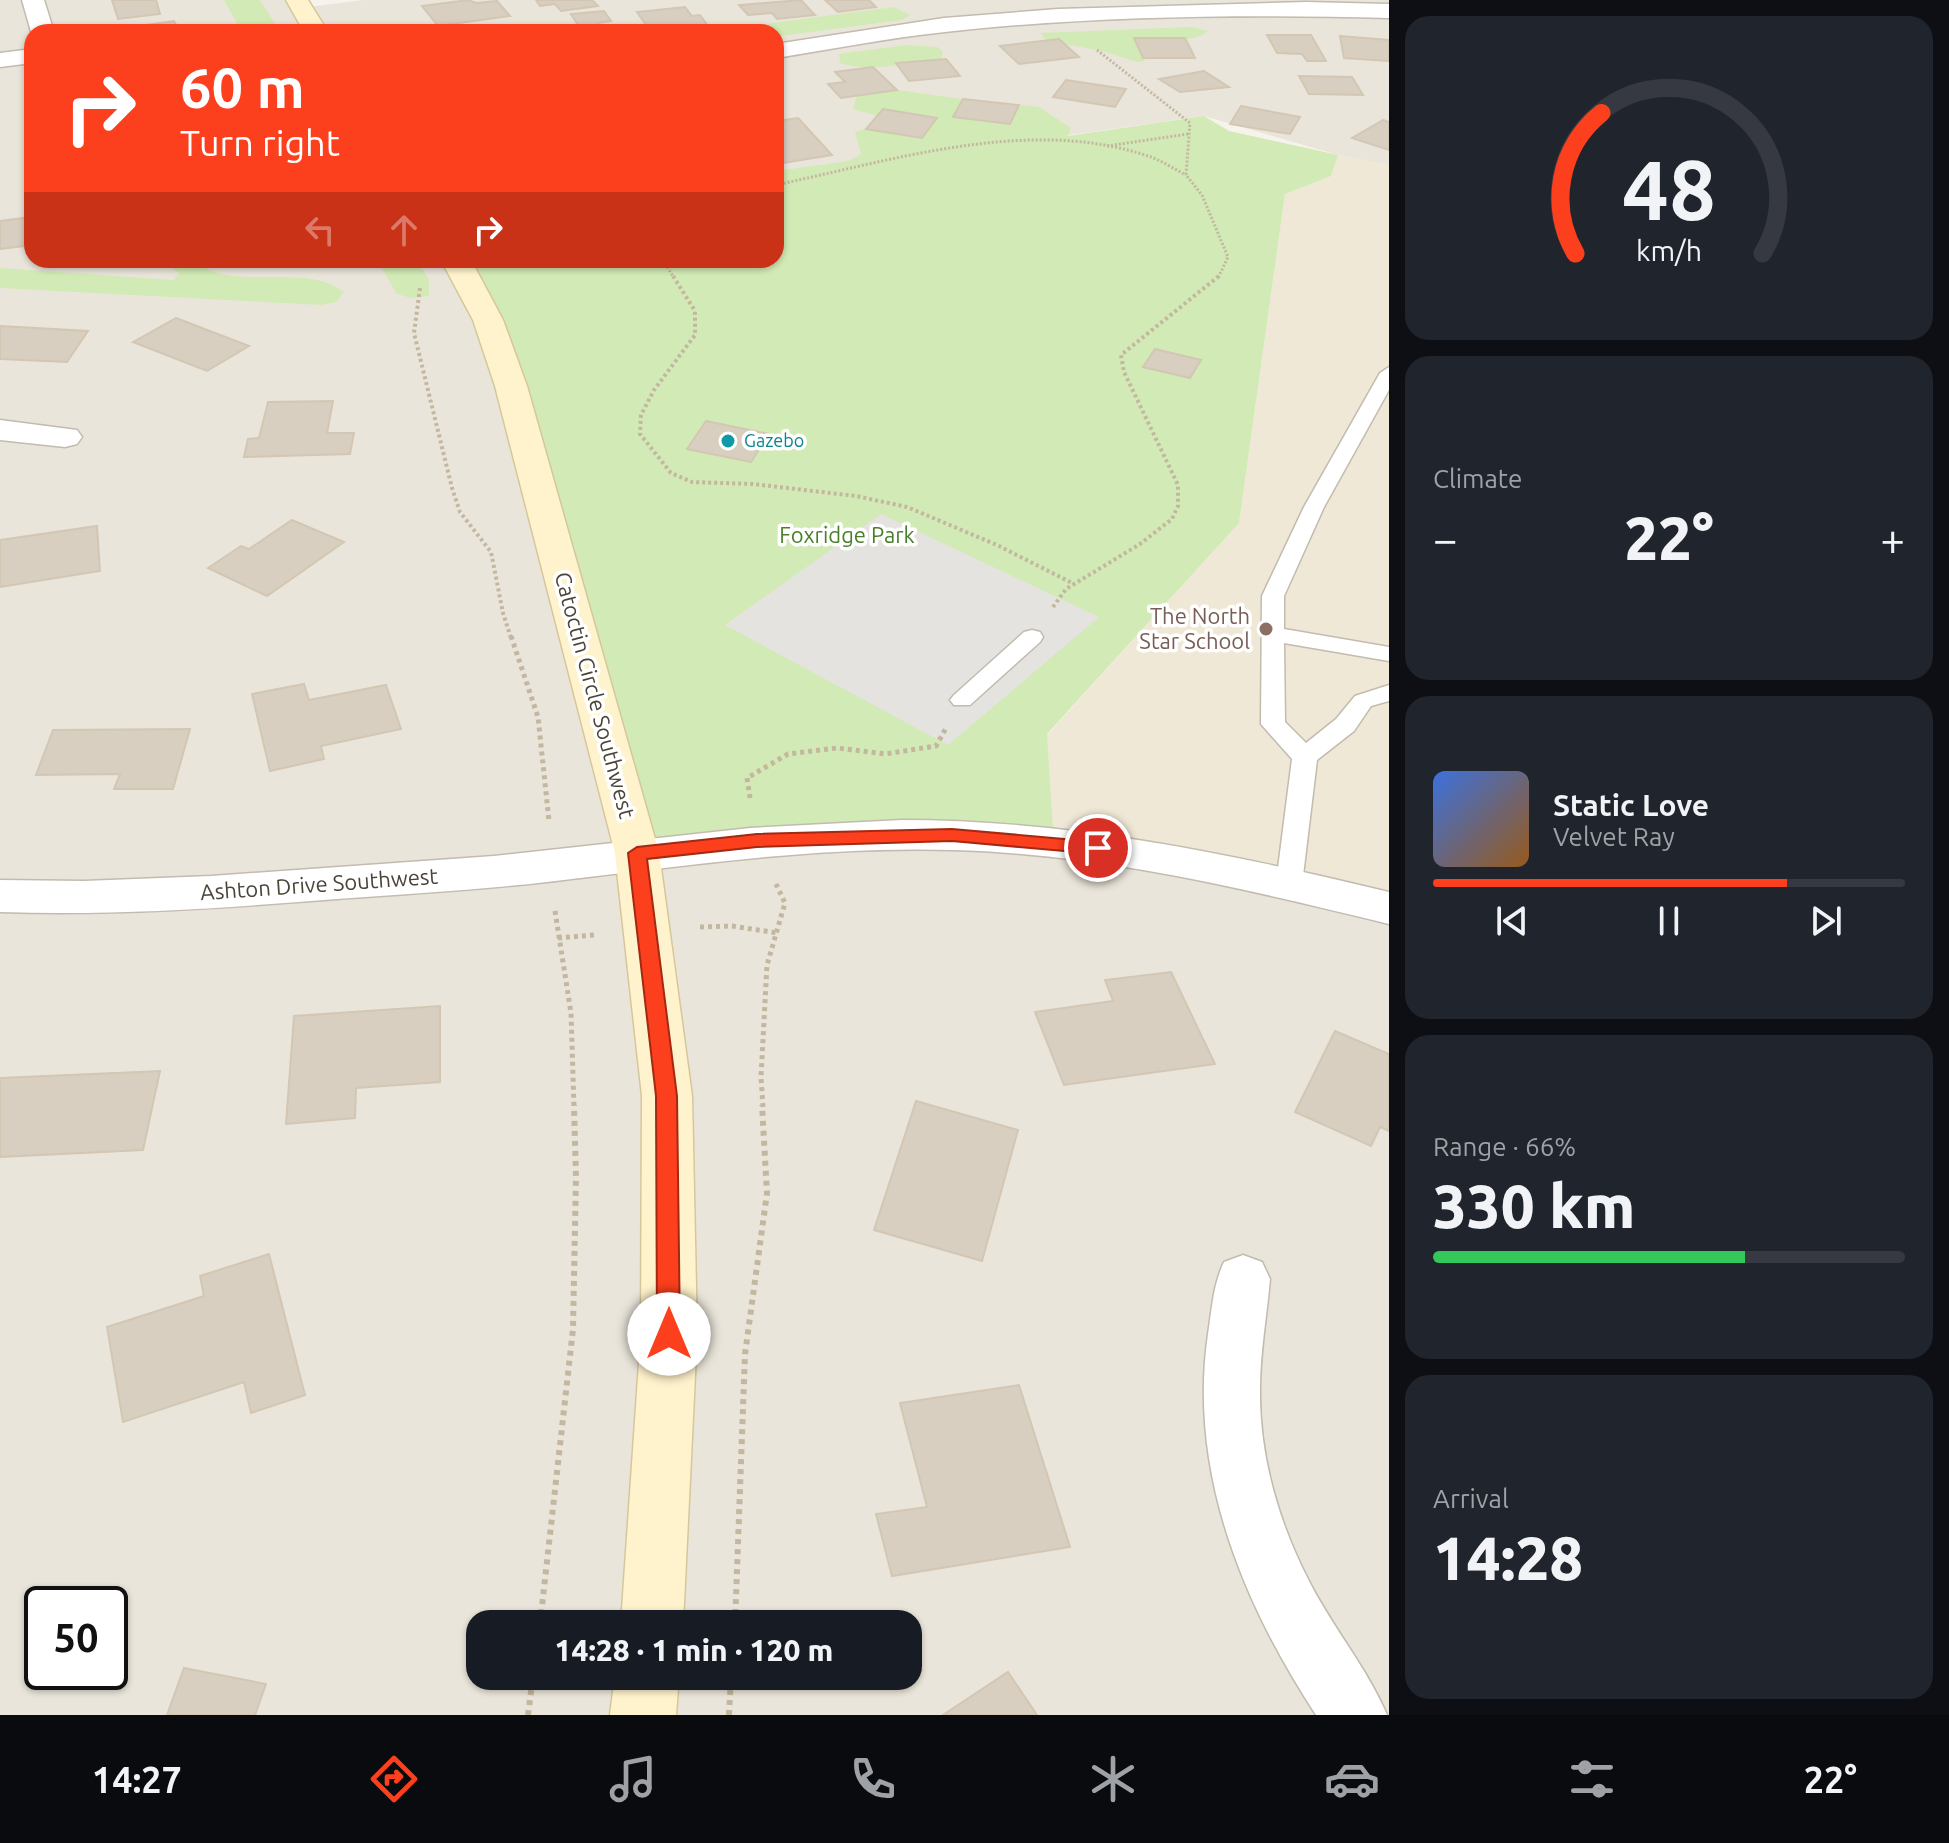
<!DOCTYPE html>
<meta charset="utf-8">
<style>
body{margin:0;font-family:Ubuntu,sans-serif;background:#20242c;color:#f1f3f6;height:100vh;display:flex;flex-direction:column;font-size:30px;white-space:nowrap}
*{box-sizing:border-box;margin:0}
p{font-size:26px;color:#9ea1a6}
.icon{flex:none;width:44px;height:44px;fill:none;stroke:currentColor;stroke-width:2;stroke-linecap:round;stroke-linejoin:round}
.map{position:relative;flex:1;overflow:hidden}
.side{display:flex;flex-direction:column;gap:16px;padding:16px;background:#0d0f14;width:560px}
.side>*{flex:none}
.guide{position:absolute;left:24px;top:24px;width:760px;height:244px;border-radius:24px;box-shadow:0 2px 6px #0004;background:#fc3f1d;color:#fff;overflow:hidden}
.speed{position:absolute;left:24px;top:1586px;display:flex;gap:16px;font-size:40px;font-weight:700;text-align:center}
.speed>*{display:grid;place-content:center;width:104px;height:104px;border-radius:50%;background:#171b24;box-shadow:0 2px 6px #0004;line-height:1}
.speed .limit{border:4px solid #111;border-radius:12px;background:#fff;color:#111}
.pin{position:absolute;display:grid;place-items:center;width:68px;height:68px;color:#fff;margin:-34px;border:4px solid #fff;border-radius:50%;box-shadow:0 2px 8px #0007}
.me{position:absolute;width:88px;margin:-44px;rotate:0deg;stroke-linejoin:round;filter:drop-shadow(0 0 6px #0008)}
.turn{display:flex;align-items:center;gap:28px;height:168px;padding:0 24px;font-size:36px}
.turn .icon{width:104px;height:104px;stroke-width:2.5}
.turn b{display:block;font-size:56px;line-height:68px}
.lanes{display:flex;align-items:center;height:76px;padding:0 24px;background:#0003;justify-content:center;gap:40px;direction:ltr}
.lanes .off{opacity:.35}
.big{font-size:60px;font-weight:800;line-height:1.1}
.side .card{flex:1;display:flex;flex-direction:column;justify-content:center;gap:12px;min-width:0;padding:0 28px;border-radius:24px;background:#20242c}
.side .dial{align-items:center;gap:0}
.dial svg{height:208px;overflow:visible;fill:none;stroke:#363941;stroke-width:7;stroke-linecap:round;text-anchor:middle}
.dial text{fill:#f1f3f6;stroke:none}
.song{display:flex;align-items:center;gap:24px}
.cover{width:96px;height:96px;border-radius:12px;background:linear-gradient(135deg,hsl(220 70% 55%),hsl(30 70% 35%))}
.played{height:8px;border-radius:4px;background:linear-gradient(90deg,#fc3f1d 75%,#363941 75%)}
.keys{display:flex;justify-content:space-around;direction:ltr}
.heat{display:flex;justify-content:space-between;align-items:center;font-size:44px;direction:ltr}
.charge{height:12px;border-radius:6px;background:linear-gradient(90deg,#34c759 66%,#363941 0)}
.trip{position:absolute;left:466px;top:1610px;width:456px;height:80px;border-radius:24px;background:#171b24;box-shadow:0 2px 6px #0004;font-weight:800;line-height:80px;text-align:center}
.menu{display:flex;height:128px;justify-content:space-around;align-items:center;background:#090b0e;color:#9ea1a6}
.menu .icon{width:56px;height:56px}
.menu .current{color:#fc3f1d}
.menu b{font-size:36px;color:#f1f3f6}
main{display:flex;flex:1;min-height:0}
.map>svg:first-child{display:block}
.residential{fill:#eae5da;fill-rule:evenodd}
.education{fill:#efe8d6}
.green{fill:#d2eab5}
.parking{fill:#e5e3e0}
.building{fill:#d8cfc1;stroke:#d3c7b4;stroke-width:2}
.lines{fill:none;stroke-linecap:round;stroke-linejoin:round}
.lane-casing{stroke:#c2bbae;stroke-width:3}
.street-casing{stroke:#c2bbae;stroke-width:3}
.secondary-casing{stroke:#d6c79b;stroke-width:3}
.path-far3{stroke:#c4b79f;stroke-width:3;stroke-dasharray:2 2;stroke-linecap:butt}
.path-far2{stroke:#c4b79f;stroke-width:4;stroke-dasharray:3 3;stroke-linecap:butt}
.path-far1{stroke:#c4b79f;stroke-width:5;stroke-dasharray:4 4;stroke-linecap:butt}
.path{stroke:#c4b79f;stroke-width:6;stroke-dasharray:5 5;stroke-linecap:butt}
.lane{fill:#fff;fill-rule:evenodd}
.street{fill:#fff;fill-rule:evenodd}
.secondary{fill:#fff3cd;fill-rule:evenodd}
.route{fill:#fc3f1d;stroke:#a42913;stroke-width:2}
.culture-dot{fill:#0f9aa8;stroke:#fff;stroke-width:3}
.education-dot{fill:#8d6e63;stroke:#fff;stroke-width:3}
.labels{text-anchor:middle;stroke-width:7;stroke-linejoin:round;paint-order:stroke}
.far-culture-label{font-size:18px;fill:#0d838f;stroke:#fff;text-anchor:start}
.park-label{font-size:22px;fill:#4a7f2a;stroke:#fff}
.education-label{font-size:22px;fill:#785e54;stroke:#fff;text-anchor:end}
.street-label{font-size:22px;fill:#4b4439;stroke:#fff}
</style>
<main>
<div class="map">
<svg width="1389" height="1715" viewBox="0 0 1389 1715">
<rect width="100%" height="100%" fill="#f6f3ec"/>
<path class="residential" d="M0 0H296L301 8 363 0H1389V165L1338 155 1204 116 776 177V32H32V260H455L952 835 1389 910V1715H0ZM42 1604H110V1672H42ZM480 1624H908V1676H480Z"/>
<path class="education" d="M1338 155 1389 165V908L1054 842 1047 735 1239 523 1285 194 1331 176Z"/>
<g class="green">
<path d="M224 0H260L280 32H242Z"/>
<path d="M894 7 910 15 902 20 780 36H776V32H759L756 29 772 23Z"/>
<path d="M1191 27 1208 31C1191 45 1155 39 1135 39L1145 61 1137 62 1103 51 1047 41 1040 33Z"/>
<path d="M906 45 937 47 943 52 940 60C908 62 871 73 840 63L839 54Z"/>
<path d="M897 90 963 99 954 117 1010 124 1019 105 1039 107 1071 128 1068 136 1204 116 1229 131 1338 155 1331 176 1285 194 1239 523 1047 734 1054 842 637 853 565 580 455 260H776V171L849 161 861 154 855 132 866 129 922 138 937 118 883 109 877 116 853 109 857 95Z"/>
<path d="M161 260H194C230 294 304 261 344 292L336 302 321 305 0 288V268L174 280 179 273Z"/>
<path d="M377 260H417L429 280V296L411 298 397 294Z"/>
</g>
<path class="parking" d="M881 514 1099 617 948 745 725 625Z"/>
<g class="building">
<path d="M112 0H156L160 14 118 19Z"/>
<path d="M468 0 476 3 497 1 510 16 438 26 422 6Z"/>
<path d="M536 0H592L598 6 561 11 555 4 540 6Z"/>
<path d="M801 0 815 15 777 19 772 13 748 15 739 5Z"/>
<path d="M825 0H869L876 7 838 12Z"/>
<path d="M685 7 692 16 700 15 711 30 651 32 637 12Z"/>
<path d="M604 11 611 21 598 23 604 32H568L564 27 578 25 571 14Z"/>
<path d="M174 21 180 32H142L139 26Z"/>
<path d="M1267 35H1311L1326 61H1307L1302 54 1277 53Z"/>
<path d="M1340 36 1389 40V61L1344 58Z"/>
<path d="M1134 38H1185L1195 58H1143Z"/>
<path d="M1059 39 1079 57 1019 64 1000 46Z"/>
<path d="M946 59 960 76 909 81 896 63Z"/>
<path d="M873 67 897 90 841 98 828 84 845 82 835 72Z"/>
<path d="M1204 71 1229 87 1180 92 1159 79Z"/>
<path d="M1299 76 1352 77 1363 95 1309 94Z"/>
<path d="M1066 80 1126 89 1115 107 1053 97Z"/>
<path d="M963 99 1019 105 1010 124 953 117Z"/>
<path d="M1241 106 1300 117 1290 134 1230 124Z"/>
<path d="M883 109 937 118 922 138 866 129Z"/>
<path d="M798 118 832 155 776 164V121Z"/>
<path d="M1383 120 1389 122V150L1352 138Z"/>
<path d="M32 217V245L0 249V221Z"/>
<path d="M176 318 249 346 207 371 133 342Z"/>
<path d="M0 326 88 331 67 362 0 359Z"/>
<path d="M1155 349 1201 360 1190 378 1143 367Z"/>
<path d="M333 401 327 433H354L350 454 244 457 248 439 259 438 268 402Z"/>
<path d="M706 421 769 434 751 462 687 449Z"/>
<path d="M292 520 344 542 267 596 208 568 241 546 249 549Z"/>
<path d="M97 526 100 571 0 587V540Z"/>
<path d="M304 684 309 700 386 685 401 729 321 746 324 759 270 771 252 694Z"/>
<path d="M190 729 173 789H114L120 774 36 775 53 730Z"/>
<path d="M1171 972 1215 1064 1064 1085 1035 1012 1113 1001 1105 980Z"/>
<path d="M440 1006V1082L356 1088 355 1118 286 1124 294 1016Z"/>
<path d="M1335 1031 1389 1054V1131L1380 1127 1371 1146 1295 1112Z"/>
<path d="M160 1071 143 1150 0 1157V1078Z"/>
<path d="M916 1101 1018 1130 982 1261 874 1230Z"/>
<path d="M269 1254 305 1395 251 1413 244 1382 123 1422 107 1327 204 1296 200 1276Z"/>
<path d="M1019 1385 1070 1547 892 1576 876 1514 927 1507 900 1403Z"/>
<path d="M184 1668 266 1684 255 1715H167Z"/>
<path d="M1008 1672 1037 1715H943Z"/>
</g>
<g class="lines">
<g class="lane-casing">
<g id="lane">
<path d="M1389 367V390L1324 507 1284 596V629L1389 647V661L1284 643 1285 722 1306 743 1336 719 1355 696 1389 685V701L1371 706 1354 731 1317 760 1302 884 1298 891 1289 893 1280 891 1276 884 1292 759 1261 724 1262 596 1304 507 1380 373Z"/>
<path d="M1032 630 1040 632 1043 637 1040 642 970 705H954L950 700 954 695 1024 632Z"/>
</g>
</g>
<g class="street-casing">
<g id="street">
<path d="M22 0H44L54 32H32V35Z"/>
<path d="M1306 2 1389 4V18C1245 14 1088 16 945 32 888 38 832 49 776 58V44L944 18 1058 9Z"/>
<path d="M32 49V63L0 67V53Z"/>
<path d="M0 420 77 430 82 437 77 444 65 447 0 440Z"/>
<path d="M902 820C1068 820 1228 853 1389 892V924C1246 889 1101 854 953 850 817 846 682 866 547 882 477 890 407 894 337 899 224 908 113 916 0 912V880L84 881 211 876 494 856 750 828Z"/>
<path d="M1243 1255 1262 1262 1270 1279C1267 1315 1260 1352 1260 1389 1259 1456 1279 1524 1310 1583 1333 1628 1367 1668 1387 1715H1316C1242 1602 1188 1470 1208 1334 1212 1309 1213 1285 1224 1262Z"/>
</g>
</g>
<g class="secondary-casing">
<g id="secondary">
<path d="M286 0H308L328 32H304Z"/>
<path d="M441 260H471L503 320 527 386 659 853 692 1096 697 1334 683 1624H621L641 1334 642 1096 615 853 495 386 473 320Z"/>
<path d="M615 1676H679L676 1715H610Z"/>
</g>
</g>
<g class="path-far3">
<path d="M1097 50 1190 123 1186 175 1202 195 1228 257 1218 278"/>
<path d="M1107 146 1188 134"/>
<path d="M776 185C894 160 1029 116 1148 156 1161 160 1174 169 1186 175"/>
<path d="M663 260 674 278"/>
</g>
<g class="path-far2">
<path d="M673 276 695 311V335L654 390 641 415 640 434 671 473 692 482 753 484 856 496 907 507 997 545 1074 584"/>
<path d="M420 288 414 333 452 488 460 512 491 552 503 613 511 638"/>
<path d="M1053 607 1066 589 1140 544 1172 519 1178 506V485L1124 372 1121 355 1219 276"/>
</g>
<g class="path-far1">
<path d="M511 636 538 717 549 821"/>
<path d="M750 798 747 778 788 754 837 748 885 754 936 746 946 728"/>
<path d="M555 911 571 1013 574 1107"/>
<path d="M700 927 732 926 778 933"/>
<path d="M558 938 594 935"/>
<path d="M763 1107 761 1077 767 965 785 903 776 884"/>
</g>
<g class="path">
<path d="M540 1624 573 1329 576 1177 574 1105"/>
<path d="M735 1624 745 1354 767 1193 762 1105"/>
<path d="M528 1715 533 1676"/>
<path d="M729 1715 731 1676"/>
</g>
<use href="#lane" class="lane"/>
<use href="#street" class="street"/>
<use href="#secondary" class="secondary"/>
</g>
<path class="route" d="M952 829 1098 842 1107 848 1098 854 952 841 757 847 647 859 677 1096 680 1334 677 1342 669 1345 660 1342 657 1334 656 1096 628 853 637 847 757 834Z"/>
<circle class="culture-dot" cx="728" cy="441" r="8"/>
<circle class="education-dot" cx="1266" cy="629" r="8"/>
<g class="labels">
<g class="far-culture-label">
<text x="744" y="447">Gazebo</text>
</g>
<g class="park-label">
<text x="847" y="543">Foxridge Park</text>
</g>
<g class="education-label">
<text x="1250" y="624">The North<tspan x="1250" dy="25">Star School</tspan></text>
</g>
<g class="street-label">
<text transform="translate(595 695) rotate(75)" y="8">Catoctin Circle Southwest</text>
<text transform="translate(319 884) rotate(-4)" y="8">Ashton Drive Southwest</text>
</g>
</g>
</svg>
<div class="speed"><div class="limit">50</div></div>
<div class="pin" style="left:1098px;top:848px;background:#d93025"><svg class="icon" aria-label="arrive" viewBox="0 0 24 24"><path d="M6 21V4h12l-3 4 3 4H6"/></svg></div>
<svg class="me" style="left:669px;top:1334px" viewBox="-20 -20 40 40"><circle r="19" fill="#fff"/><path d="M0-13L10 11 0 6-10 11z" fill="#fc3f1d"/></svg>
<div class="trip">14:28 · 1 min · 120 m</div>
<div class="guide">
<div class="turn"><svg class="icon" aria-label="right" viewBox="0 0 24 24"><path d="M7 20v-9h11M14 6l5 5-5 5"/></svg><div><b>60 m</b>Turn right</div></div>
<div class="lanes"><svg class="icon off" aria-label="left" viewBox="0 0 24 24"><path d="M17 20v-9H6M10 6l-5 5 5 5"/></svg><svg class="icon off" aria-label="ahead" viewBox="0 0 24 24"><path d="M12 20V5M6 11l6-6 6 6"/></svg><svg class="icon" aria-label="right" viewBox="0 0 24 24"><path d="M7 20v-9h11M14 6l5 5-5 5"/></svg></div>
</div>
</div>
<section class="side">
<div class="card dial"><svg viewBox="0 0 100 80">
<path d="M14 69A42 42 0 1 1 86 69"/>
<path d="M14 69A42 42 0 0 1 24 15" stroke="#fc3f1d"/>
<text x="50" y="56" font-size="32" font-weight="700">48</text>
<text x="50" y="72" font-size="11">km/h</text>
</svg></div>
<div class="card"><p>Climate</p>
<div class="heat"><a>−</a><b class="big">22°</b><a>+</a></div>
</div>
<div class="card">
<div class="song"><i class="cover"></i><div><b>Static Love</b><p>Velvet Ray</p></div></div>
<div class="played"></div>
<div class="keys"><svg class="icon" aria-label="previous" viewBox="0 0 24 24"><path d="M18 5L8 12l10 7zM5 5v14"/></svg><svg class="icon" aria-label="pause" viewBox="0 0 24 24"><path d="M8 5v14M16 5v14"/></svg><svg class="icon" aria-label="next" viewBox="0 0 24 24"><path d="M6 5l10 7-10 7zM19 5v14"/></svg></div>
</div>
<div class="card"><p>Range · 66%</p><b class="big">330 km</b><div class="charge"></div></div>
<div class="card"><p>Arrival</p><b class="big">14:28</b></div>
</section>
</main>
<nav class="menu">
<b>14:27</b>
<svg class="icon current" aria-label="directions" viewBox="0 0 24 24"><path d="M12 3l9 9-9 9-9-9zM9 14v-3h6M13 9l2 2-2 2"/></svg>
<svg class="icon" aria-label="music" viewBox="0 0 24 24"><path d="M9 18V5l10-2v13"/><circle cx="6" cy="18" r="3"/><circle cx="16" cy="16" r="3"/></svg>
<svg class="icon" aria-label="phone" viewBox="0 0 24 24"><path d="M5 4h4l2 5-3 2q2 4 5 5l2-3 5 2v4C11 20 4 13 5 4z"/></svg>
<svg class="icon" aria-label="climate" viewBox="0 0 24 24"><path d="M12 3v18M4 7l16 10M4 17L20 7"/></svg>
<svg class="icon" aria-label="car" viewBox="0 0 24 24"><path d="M5 17H2v-5l4-1 3-4h7l3 4 3 1v5h-3M9 17h6M6 11h13"/><circle cx="7" cy="17" r="2"/><circle cx="17" cy="17" r="2"/></svg>
<svg class="icon" aria-label="filters" viewBox="0 0 24 24"><path d="M4 7h16M4 17h16"/><circle cx="9" cy="7" r="2"/><circle cx="15" cy="17" r="2"/></svg>
<b>22°</b>
</nav>
